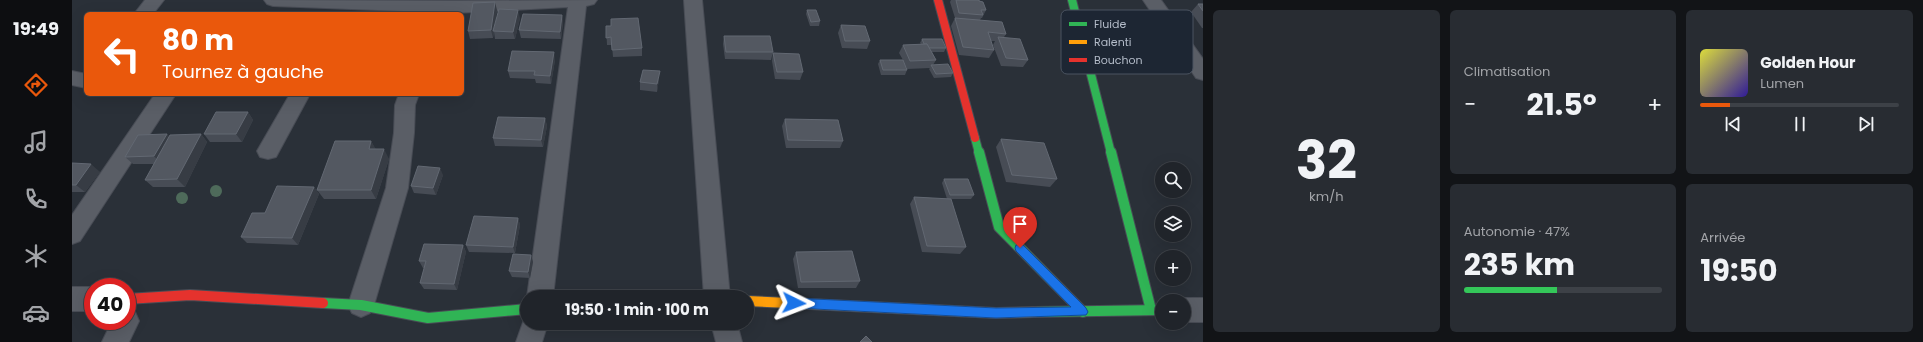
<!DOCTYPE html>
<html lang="fr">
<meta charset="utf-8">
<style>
body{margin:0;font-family:Poppins,sans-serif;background:#282c32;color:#f1f3f6;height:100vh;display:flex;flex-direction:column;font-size:15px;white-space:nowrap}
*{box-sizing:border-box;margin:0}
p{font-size:13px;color:#a2a4a8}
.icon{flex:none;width:22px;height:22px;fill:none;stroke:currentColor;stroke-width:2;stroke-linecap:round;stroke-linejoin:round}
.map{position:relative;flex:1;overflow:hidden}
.side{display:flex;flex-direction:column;gap:10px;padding:10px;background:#121417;width:720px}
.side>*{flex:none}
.banner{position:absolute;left:12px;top:12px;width:380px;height:84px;border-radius:6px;box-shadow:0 4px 16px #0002,0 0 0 1px #3d4147;background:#ea580c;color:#fff;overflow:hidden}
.tools{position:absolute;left:1083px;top:162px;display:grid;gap:8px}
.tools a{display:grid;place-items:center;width:36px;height:36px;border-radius:50%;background:#20242a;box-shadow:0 4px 16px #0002,0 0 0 1px #3d4147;font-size:20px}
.speed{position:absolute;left:12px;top:278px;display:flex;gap:8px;font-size:20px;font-weight:700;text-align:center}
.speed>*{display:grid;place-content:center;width:52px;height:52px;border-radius:50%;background:#20242a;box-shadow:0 4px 16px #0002,0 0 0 1px #3d4147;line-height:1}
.speed .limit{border:6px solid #d22;background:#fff;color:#111}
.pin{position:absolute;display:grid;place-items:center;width:34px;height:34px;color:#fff;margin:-41px -17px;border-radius:50% 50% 50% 0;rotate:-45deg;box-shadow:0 0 4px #0007}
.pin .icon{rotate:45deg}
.me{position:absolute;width:44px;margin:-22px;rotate:93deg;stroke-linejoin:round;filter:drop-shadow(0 0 3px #0008)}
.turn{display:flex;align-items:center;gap:14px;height:84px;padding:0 12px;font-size:18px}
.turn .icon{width:52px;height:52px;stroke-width:2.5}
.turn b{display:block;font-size:28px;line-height:34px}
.big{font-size:30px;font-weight:700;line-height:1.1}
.side .widget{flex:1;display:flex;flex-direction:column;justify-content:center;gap:6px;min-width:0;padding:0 14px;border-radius:6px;background:#282c32}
.side .dial{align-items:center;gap:0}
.dial b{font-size:52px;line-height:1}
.song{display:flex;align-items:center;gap:12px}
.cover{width:48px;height:48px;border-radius:6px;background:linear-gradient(135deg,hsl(60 70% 55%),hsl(250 70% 35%))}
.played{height:4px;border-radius:2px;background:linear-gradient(90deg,#ea580c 15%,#3d4147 15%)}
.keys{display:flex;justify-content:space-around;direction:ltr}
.heat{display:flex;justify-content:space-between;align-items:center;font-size:22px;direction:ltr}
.charge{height:6px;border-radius:3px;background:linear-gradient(90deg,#34c759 47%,#3d4147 0)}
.side .tiles{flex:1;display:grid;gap:10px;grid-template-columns:repeat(3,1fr)}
.widget:first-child{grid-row:span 2}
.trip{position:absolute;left:448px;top:290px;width:234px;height:40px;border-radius:20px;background:#20242a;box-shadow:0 4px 16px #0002,0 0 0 1px #3d4147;font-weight:700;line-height:40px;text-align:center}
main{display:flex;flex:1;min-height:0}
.menu{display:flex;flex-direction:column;width:72px;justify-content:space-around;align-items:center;background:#0d0e11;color:#a2a4a8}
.menu .icon{width:28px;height:28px}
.menu .on{color:#ea580c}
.menu b{font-size:18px;color:#f1f3f6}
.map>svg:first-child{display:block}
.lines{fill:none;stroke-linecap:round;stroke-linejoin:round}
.street-casing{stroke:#484c55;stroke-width:2}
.fast-far1-casing{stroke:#484c55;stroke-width:10}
.fast-casing{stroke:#484c55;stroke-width:12}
.slow-casing{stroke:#484c55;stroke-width:12}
.jam-far1-casing{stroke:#484c55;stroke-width:10}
.jam-casing{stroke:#484c55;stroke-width:12}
.street{fill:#5a5e66;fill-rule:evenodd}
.fast-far1{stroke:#30b455;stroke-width:8}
.fast{stroke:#30b455;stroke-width:10}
.slow{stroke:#ff9f0a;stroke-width:10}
.jam-far1{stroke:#e5322d;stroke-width:8}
.jam{stroke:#e5322d;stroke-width:10}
.tree{fill:#4e6a5a}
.wall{fill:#474c55}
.shaded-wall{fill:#373c44}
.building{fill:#535861;stroke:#626872}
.route{fill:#1a73e8;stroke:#114b97}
.key{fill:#1d2633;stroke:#4a5360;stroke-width:1}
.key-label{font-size:11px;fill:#b4bcc9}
</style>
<main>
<nav class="menu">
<b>19:49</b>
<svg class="icon on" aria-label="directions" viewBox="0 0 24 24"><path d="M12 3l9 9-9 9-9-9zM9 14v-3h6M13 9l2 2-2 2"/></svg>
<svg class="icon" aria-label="music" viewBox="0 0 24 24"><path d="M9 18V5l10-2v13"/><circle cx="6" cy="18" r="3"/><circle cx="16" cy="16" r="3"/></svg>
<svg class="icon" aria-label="phone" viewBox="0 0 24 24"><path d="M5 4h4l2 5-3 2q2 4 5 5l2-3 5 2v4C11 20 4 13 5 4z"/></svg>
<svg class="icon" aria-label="climate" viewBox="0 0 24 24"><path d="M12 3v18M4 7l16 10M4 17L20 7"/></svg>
<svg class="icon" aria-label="car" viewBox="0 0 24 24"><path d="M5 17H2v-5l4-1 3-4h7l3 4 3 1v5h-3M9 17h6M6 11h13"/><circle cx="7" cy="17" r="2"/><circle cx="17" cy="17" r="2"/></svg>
</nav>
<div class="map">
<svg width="1131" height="342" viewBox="0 0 1131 342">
<rect width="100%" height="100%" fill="#2a3038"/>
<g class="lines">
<g class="street-casing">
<g id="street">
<path d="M73 0H92L81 14H62Z"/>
<path d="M192 0 383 1 525 0 522 4 514 6 481 297H455L496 7 383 13 201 6 195 4Z"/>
<path d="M612 0H630L658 297H632Z"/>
<path d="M1071 0H1089L1131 59V80L1124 78Z"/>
<path d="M0 71 14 74V88L0 85Z"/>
<path d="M83 94H104L8 241 0 244V215Z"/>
<path d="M218 94H238L204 157 196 159 188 157 185 151Z"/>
<path d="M327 94H347L343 105 342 133 336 188 302 305 298 313 289 317 280 313 276 305 314 188 322 133 323 105Z"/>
<rect x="0" y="287" width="21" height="24"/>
<path d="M1112 298H1131V322H1112V301H1104Z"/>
<path d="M55 309 63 312 67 321 57 342H30L40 321H55Z"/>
<path d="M454 314 455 323H476L470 342H444Z"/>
<path d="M639 323H665L670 342H644Z"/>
</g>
</g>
<g class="fast-far1-casing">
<g id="fast-far1">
<path d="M1000 0 1039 153"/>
<path d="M903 138 907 153"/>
</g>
</g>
<g class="fast-casing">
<g id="fast">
<path d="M907 152 927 227 1011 312"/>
<path d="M1039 152 1079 310"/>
<path d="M251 303 289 305 356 318 455 309"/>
<path d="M962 312 1090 310"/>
</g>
</g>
<g class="slow-casing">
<path id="slow" d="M675 301 924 313 962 312"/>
</g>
<g class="jam-far1-casing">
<path id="jam-far1" d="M866 0 903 138"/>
</g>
<g class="jam-casing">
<path id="jam" d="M55 299 118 295 251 303"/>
</g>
<use href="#street" class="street"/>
<use href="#fast-far1" class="fast-far1"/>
<use href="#fast" class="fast"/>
<use href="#slow" class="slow"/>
<use href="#jam-far1" class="jam-far1"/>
<use href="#jam" class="jam"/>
</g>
<g class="tree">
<circle cx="144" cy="191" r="6"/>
<circle cx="110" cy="198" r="6"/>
</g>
<g class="wall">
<path d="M879 0H907L914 10 910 18H909L908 20 934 34 932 37 956 60 951 67 929 66 921 45 923 41H919L922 50 917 58 887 55 879 26 883 18 878 2Z"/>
<path d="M1126 4H1131V28H1130L1119 12Z"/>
<path d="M425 10 422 28 448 18 443 39H423L422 32 421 38 398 39 396 31Z"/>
<path d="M735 10 748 21 747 26H738L734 14Z"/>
<path d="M490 15 491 23 489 39 449 38 447 30Z"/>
<path d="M769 25 798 41 795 49 770 48 766 33Z"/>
<path d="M534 26 570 48V56L541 57 540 45H535Z"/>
<path d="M652 36 701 52 699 60 653 59 651 44Z"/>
<path d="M850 39 874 48 872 52H860L864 60 861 65 881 73 879 77 862 78 857 69 858 68 835 69 831 60 835 70 833 75H809L806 64 808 60H831L827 53 831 45 849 44 848 43Z"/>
<path d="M701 53 731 72 728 80 703 79 700 61Z"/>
<path d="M483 60 479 84 464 83 463 79 438 78 436 71Z"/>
<path d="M587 79 585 92 568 90V82Z"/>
<path d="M176 112 181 120 170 142H138L132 134Z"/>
<path d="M473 118 475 126 471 147 423 146 421 138Z"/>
<path d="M713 119 771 141 768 148H714L710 126Z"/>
<path d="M95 134 97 137 129 134 135 142 113 187H81L73 180 82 164H61L53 157Z"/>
<path d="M929 139 985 179 978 187 934 182 924 147Z"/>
<path d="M299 141 303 149 317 159 304 199H252L245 190Z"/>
<path d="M0 163 28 172 13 192H0Z"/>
<path d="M371 175 364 195 342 193 339 186Z"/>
<path d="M872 179 902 195 899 199H876L894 247 888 254 850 252 838 204 842 197 875 199 870 183Z"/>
<path d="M242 187 247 194 226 245 175 243 169 237Z"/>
<path d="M446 218 448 225 443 253 397 252 394 245Z"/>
<path d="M391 245 394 252 385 290 352 289 348 283 352 268H351L347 261Z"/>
<path d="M724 252 788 281 784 288H726L721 259Z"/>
<path d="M459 255 461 262 458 278 440 277 437 271Z"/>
</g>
<g class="shaded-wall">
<path d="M423 2 425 10 421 38 419 30Z"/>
<path d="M446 10 448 18 443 39 441 32Z"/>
<path d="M490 15 491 23 489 39 488 32Z"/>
<path d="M482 52 483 60 479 84 478 76Z"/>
<path d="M588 71 587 79 585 92V84Z"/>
<path d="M176 112 181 120 170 142 164 134Z"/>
<path d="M473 118 475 126 471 147 469 140Z"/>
<path d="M95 134 102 142 89 164 82 156Z"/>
<path d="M129 134 135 142 113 187 105 179Z"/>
<path d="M299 141 305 151 297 149Z"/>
<path d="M312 149 317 159 304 199 299 190Z"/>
<path d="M19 164 28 172 13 192 4 185Z"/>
<path d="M368 168 371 175 364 195 361 188Z"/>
<path d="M242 187 247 194 226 245 220 238Z"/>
<path d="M446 218 448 225 443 253 441 247Z"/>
<path d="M391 245 394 252 385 290 382 284Z"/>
<path d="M459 255 461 262 458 278 456 272Z"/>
</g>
<g class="building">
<path d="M884 0H907V1L911 2 914 10H909L911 15 887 13Z"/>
<path d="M423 2 419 30 396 31 401 3Z"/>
<path d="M1126 4H1131V11Z"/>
<path d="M427 9 446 10 441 32 421 31Z"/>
<path d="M735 10H744L748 21 739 22Z"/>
<path d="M451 14 490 15 488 32 447 30Z"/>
<path d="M566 18 570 48 540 50 539 37 534 38V26H539V19Z"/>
<path d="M883 18 930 22 934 34 916 32 922 50 891 47Z"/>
<path d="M769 25 793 26 798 41H773Z"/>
<path d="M652 36H698L701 52H654Z"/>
<path d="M926 37 948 39 956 60 934 58Z"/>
<path d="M850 39H870L874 48H857L855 44H852Z"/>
<path d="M855 44 864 60 838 61 831 45Z"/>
<path d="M440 51 482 52 478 76 462 75 463 71H436Z"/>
<path d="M701 53 727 54 731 72H705Z"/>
<path d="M808 60H831L835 70H811Z"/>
<path d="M876 64 881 73 864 74 859 65Z"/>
<path d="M571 70 588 71 585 84 568 82Z"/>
<path d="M144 112H176L164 134H132Z"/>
<path d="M426 117 473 118 469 140 421 138Z"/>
<path d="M713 119 766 120 771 141 716 140Z"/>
<path d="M95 134 82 156 53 157 66 135Z"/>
<path d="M129 134 105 179 73 180 98 135Z"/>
<path d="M929 139 972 143 985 179 940 175Z"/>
<path d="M263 141H299L297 149H312L299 190H245Z"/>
<path d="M0 163 19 164 4 185H0Z"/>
<path d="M346 166 368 168 361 188 339 186Z"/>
<path d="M872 179H896L902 195H878Z"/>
<path d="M205 186 242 187 220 238 169 237 180 213H193Z"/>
<path d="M842 197 879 199 894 247 855 246Z"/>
<path d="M402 216 446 218 441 247 394 245Z"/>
<path d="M352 244 391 245 382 284 348 283 354 261H347Z"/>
<path d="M780 251 788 281 729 282 724 252Z"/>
<path d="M441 254 459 255 456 272 437 271Z"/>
<path d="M794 336 800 342H788Z"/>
</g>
<path class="route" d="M948 244 951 245 1014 308 1016 312 1014 315 924 318 722 308 718 307 716 303 718 300 722 298 924 308 999 307 944 251 943 248 944 245Z"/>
<rect x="989" y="10" width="132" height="64" rx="6" class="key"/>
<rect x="997" y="22" width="18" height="4" fill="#30b455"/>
<rect x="997" y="40" width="18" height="4" fill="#ff9f0a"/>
<rect x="997" y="58" width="18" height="4" fill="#e5322d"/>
<g class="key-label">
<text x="1022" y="28">Fluide</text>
<text x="1022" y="46">Ralenti</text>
<text x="1022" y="64">Bouchon</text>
</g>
</svg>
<div class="tools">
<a><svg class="icon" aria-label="search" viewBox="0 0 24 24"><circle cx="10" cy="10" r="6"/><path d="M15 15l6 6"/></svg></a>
<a><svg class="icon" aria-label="layers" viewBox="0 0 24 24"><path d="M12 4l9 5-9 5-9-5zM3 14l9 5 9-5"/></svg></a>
<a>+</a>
<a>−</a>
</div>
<div class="speed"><div class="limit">40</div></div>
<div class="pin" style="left:948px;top:248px;background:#d93025"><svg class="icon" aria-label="arrive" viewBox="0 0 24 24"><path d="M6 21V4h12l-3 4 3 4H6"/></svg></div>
<svg class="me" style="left:722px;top:303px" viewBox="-20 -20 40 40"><path d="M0-17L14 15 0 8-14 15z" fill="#1a73e8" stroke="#fff" stroke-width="4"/></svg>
<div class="trip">19:50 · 1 min · 100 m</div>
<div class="banner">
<div class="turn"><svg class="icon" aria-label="left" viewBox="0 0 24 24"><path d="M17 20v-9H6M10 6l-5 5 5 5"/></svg><div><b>80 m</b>Tournez à gauche</div></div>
</div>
</div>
<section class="side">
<div class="tiles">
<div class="widget dial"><b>32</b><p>km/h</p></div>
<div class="widget"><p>Climatisation</p>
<div class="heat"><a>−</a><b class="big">21.5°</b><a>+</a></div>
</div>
<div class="widget">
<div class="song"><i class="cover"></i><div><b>Golden Hour</b><p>Lumen</p></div></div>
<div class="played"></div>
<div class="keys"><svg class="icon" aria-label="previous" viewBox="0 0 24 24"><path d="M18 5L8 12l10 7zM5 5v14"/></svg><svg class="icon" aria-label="pause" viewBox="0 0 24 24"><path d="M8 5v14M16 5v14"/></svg><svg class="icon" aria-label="next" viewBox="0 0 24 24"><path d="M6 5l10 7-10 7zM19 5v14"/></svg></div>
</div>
<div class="widget"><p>Autonomie · 47%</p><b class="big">235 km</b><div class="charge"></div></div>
<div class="widget"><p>Arrivée</p><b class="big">19:50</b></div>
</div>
</section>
</main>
